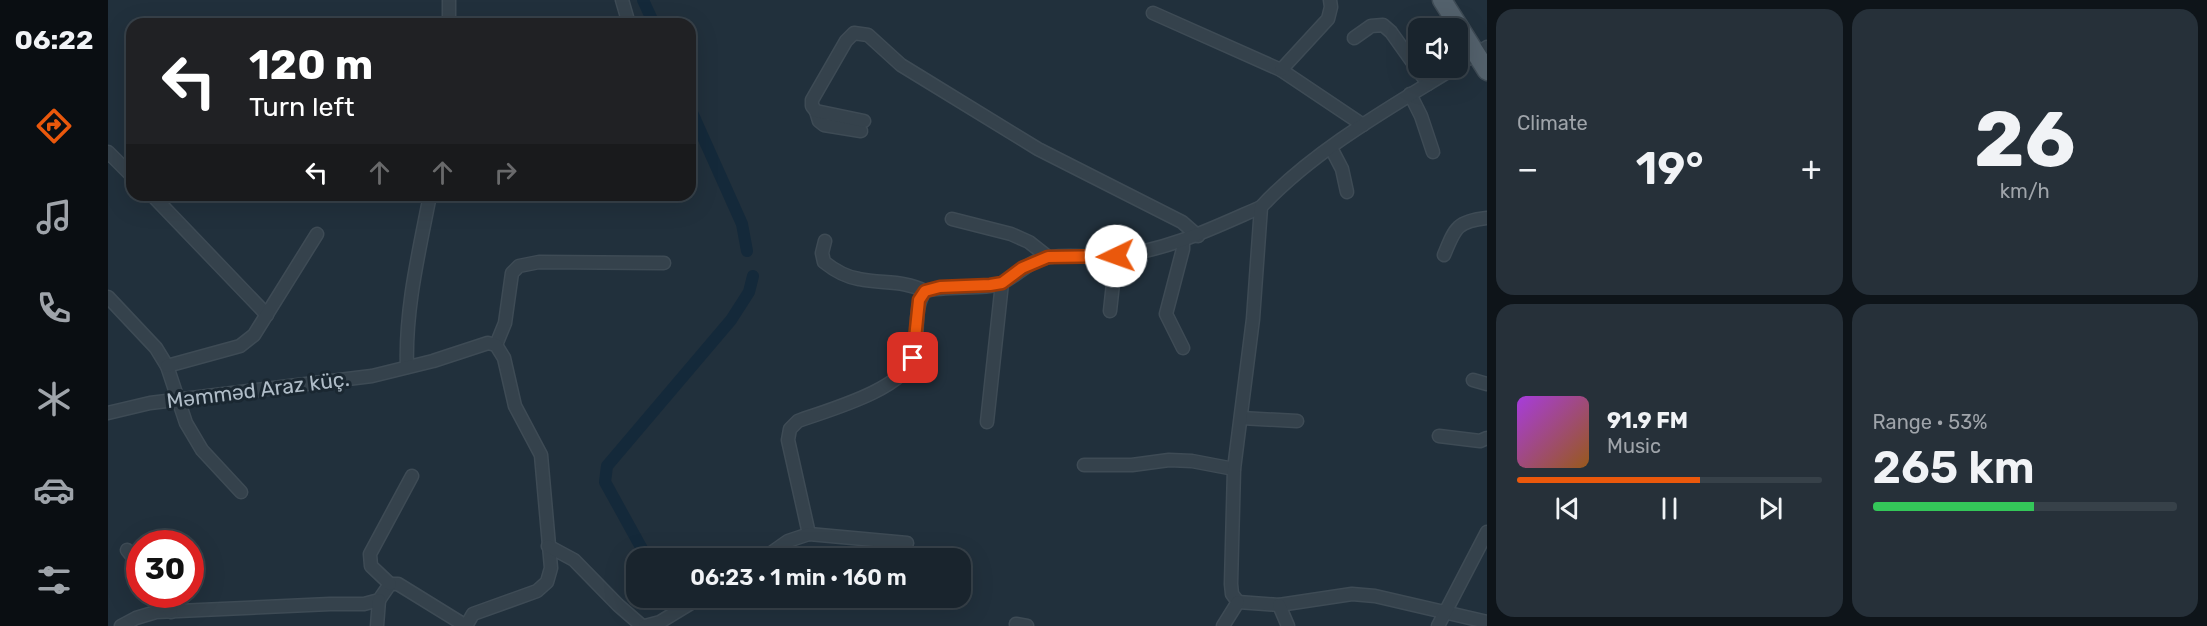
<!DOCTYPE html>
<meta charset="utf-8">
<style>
body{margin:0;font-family:Rubik,sans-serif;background:#263039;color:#f1f3f6;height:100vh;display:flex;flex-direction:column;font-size:22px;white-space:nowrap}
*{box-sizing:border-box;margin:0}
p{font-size:20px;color:#9fa4aa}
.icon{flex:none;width:33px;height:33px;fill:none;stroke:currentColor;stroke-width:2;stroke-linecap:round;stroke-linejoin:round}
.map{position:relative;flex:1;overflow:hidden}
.sheet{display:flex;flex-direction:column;gap:9px;padding:9px;background:#0e1419;width:720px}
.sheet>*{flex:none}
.hud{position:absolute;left:18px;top:18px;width:570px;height:183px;border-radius:18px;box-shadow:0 6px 24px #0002,0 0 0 2px #374149;background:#202124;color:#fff;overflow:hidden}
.controls{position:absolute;left:1300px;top:18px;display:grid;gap:12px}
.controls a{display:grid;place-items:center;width:60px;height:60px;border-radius:12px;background:#19242d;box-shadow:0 6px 24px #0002,0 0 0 2px #374149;font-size:30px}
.speed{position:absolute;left:18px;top:530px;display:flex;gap:12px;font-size:30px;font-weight:700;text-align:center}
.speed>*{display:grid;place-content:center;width:78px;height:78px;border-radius:50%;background:#19242d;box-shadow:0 6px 24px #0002,0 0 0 2px #374149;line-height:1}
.speed .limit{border:9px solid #d22;background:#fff;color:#111}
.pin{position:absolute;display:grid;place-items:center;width:51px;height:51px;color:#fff;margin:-26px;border-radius:12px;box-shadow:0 3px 9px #0006}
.me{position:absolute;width:66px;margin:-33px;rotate:267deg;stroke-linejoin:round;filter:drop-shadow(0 0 4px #0008)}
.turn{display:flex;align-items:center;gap:21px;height:126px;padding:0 24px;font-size:27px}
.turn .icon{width:78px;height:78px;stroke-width:2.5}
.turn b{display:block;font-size:42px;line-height:51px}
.lanes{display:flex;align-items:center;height:57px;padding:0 24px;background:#0003;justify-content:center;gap:30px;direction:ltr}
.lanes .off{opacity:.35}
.big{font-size:45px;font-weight:600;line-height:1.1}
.sheet .card{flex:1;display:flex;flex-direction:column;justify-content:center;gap:9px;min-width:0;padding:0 21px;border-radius:18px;background:#263039}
.sheet .dial{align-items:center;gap:0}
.dial b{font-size:78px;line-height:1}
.song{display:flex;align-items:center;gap:18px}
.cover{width:72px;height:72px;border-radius:9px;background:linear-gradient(135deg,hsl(280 70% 55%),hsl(30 70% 35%))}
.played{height:6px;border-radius:3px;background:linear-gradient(90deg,#ea580c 60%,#374149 60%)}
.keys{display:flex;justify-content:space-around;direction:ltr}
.heat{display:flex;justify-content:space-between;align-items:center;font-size:33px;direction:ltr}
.charge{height:9px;border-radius:4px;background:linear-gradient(90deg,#34c759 53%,#374149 0)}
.sheet .tiles{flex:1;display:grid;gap:9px;grid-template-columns:repeat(2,1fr)}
.trip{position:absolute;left:518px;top:548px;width:345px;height:60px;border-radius:18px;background:#19242d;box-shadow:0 6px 24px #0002,0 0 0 2px #374149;font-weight:600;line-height:60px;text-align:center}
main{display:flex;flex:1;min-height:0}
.tab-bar{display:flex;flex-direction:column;width:108px;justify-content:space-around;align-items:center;background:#0a0e12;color:#9fa4aa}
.tab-bar .icon{width:42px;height:42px}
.tab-bar .selected{color:#ea580c}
.tab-bar b{font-size:27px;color:#f1f3f6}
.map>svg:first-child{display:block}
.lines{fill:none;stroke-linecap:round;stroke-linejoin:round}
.canal{stroke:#14293a;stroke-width:12}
.street-casing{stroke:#3e4b55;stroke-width:15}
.primary-casing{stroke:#3e4b55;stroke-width:21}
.street{stroke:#35424c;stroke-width:12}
.primary{stroke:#53616c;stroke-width:18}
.route-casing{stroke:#983908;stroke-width:15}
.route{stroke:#ea580c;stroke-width:10}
.labels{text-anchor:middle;stroke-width:6;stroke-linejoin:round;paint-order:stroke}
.street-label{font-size:21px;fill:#b0bdc8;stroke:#1a2731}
</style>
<main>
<nav class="tab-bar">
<b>06:22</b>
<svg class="icon selected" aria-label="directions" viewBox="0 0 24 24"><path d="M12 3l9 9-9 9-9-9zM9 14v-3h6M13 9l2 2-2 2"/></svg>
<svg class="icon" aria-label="music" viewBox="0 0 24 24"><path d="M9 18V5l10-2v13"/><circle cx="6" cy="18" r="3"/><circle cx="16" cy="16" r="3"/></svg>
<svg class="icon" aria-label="phone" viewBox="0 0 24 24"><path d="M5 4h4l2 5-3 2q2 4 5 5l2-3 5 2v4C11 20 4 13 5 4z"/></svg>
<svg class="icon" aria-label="climate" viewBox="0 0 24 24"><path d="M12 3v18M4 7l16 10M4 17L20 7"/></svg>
<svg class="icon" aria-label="car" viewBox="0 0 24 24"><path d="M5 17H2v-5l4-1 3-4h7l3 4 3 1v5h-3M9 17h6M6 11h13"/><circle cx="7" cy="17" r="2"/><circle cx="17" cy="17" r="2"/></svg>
<svg class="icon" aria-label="filters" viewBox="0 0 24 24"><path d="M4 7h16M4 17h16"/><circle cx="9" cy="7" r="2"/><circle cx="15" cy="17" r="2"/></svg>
</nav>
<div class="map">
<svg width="1379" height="626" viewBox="0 0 1379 626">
<rect width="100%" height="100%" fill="#21303c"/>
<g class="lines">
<g class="canal">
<path d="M535 0 546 24"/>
<path d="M582 108 634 224 639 251"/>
<path d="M539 558 497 482 499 466 623 320 641 292 645 276"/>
</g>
<g class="street-casing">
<g id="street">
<path d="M514 0 521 24"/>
<path d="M1045 13 1173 70 1255 125"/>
<path d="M341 24V0"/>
<path d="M1246 38 1263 26 1275 25 1283 32 1320 84"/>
<path d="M1350 65 1379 47"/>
<path d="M1173 70 1220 19 1223 7 1222 0"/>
<path d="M1302 94 1313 116 1325 152"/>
<path d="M708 111 711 121 716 125 753 131"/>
<path d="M756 121 708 111 704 106V100L738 41 746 33 760 35 793 65 930 149 1074 222 1090 236"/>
<path d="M1223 148 1234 169 1239 192"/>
<path d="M0 152 24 176"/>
<path d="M44 195 159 315"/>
<path d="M844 219 903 234 921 242 940 257"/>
<path d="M717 241 714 253 716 262C726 270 738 277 751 279 774 284 795 280 817 291"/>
<path d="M1336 255C1347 228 1349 221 1379 218"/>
<path d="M0 297 48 348 59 366 78 423 94 450 133 492"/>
<path d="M1002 311 1008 256"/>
<path d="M388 345 397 323 404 273 411 266 431 262 556 263"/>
<path d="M1075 348 1058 314 1075 249V241"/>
<path d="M59 366 132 346 146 335 209 234"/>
<path d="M299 367C297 309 311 252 322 195"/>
<path d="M1365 380 1379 384"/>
<path d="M0 413 42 403 264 376 325 361 380 343 388 345 396 358 407 406 433 455 443 568 439 582 429 591 365 614 358 626 290 584H282L271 600 256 604H222L48 612 28 618 13 626"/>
<path d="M1133 418 1189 421"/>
<path d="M879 422 894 283"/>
<path d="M1331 436 1372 441 1379 438"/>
<path d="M976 465H1024L1061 460 1084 461 1126 469"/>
<path d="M701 534 680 440 682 429 690 421C720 410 794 390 805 358 812 336 804 311 817 291 839 285 879 290 894 283 910 275 923 259 942 257 963 254 985 258 1006 256 1059 251 1105 228 1153 207"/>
<path d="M440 546 466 560 510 605 534 626"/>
<path d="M19 550 32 566"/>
<path d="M656 558 680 541 701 534 799 543"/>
<path d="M282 584 263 566 262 554 304 476"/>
<path d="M52 594 63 612"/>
<path d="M1130 602 1124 594 1123 584 1126 469 1145 319 1153 207C1205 151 1281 108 1346 68"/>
<path d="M1130 602 1171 605 1244 594 1267 596 1379 622"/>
<path d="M1171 605 1180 626"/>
<path d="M908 624 919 626"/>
<path d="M269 626 271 600"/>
<path d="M537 626 552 622 593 597"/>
<path d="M1115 626 1130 602"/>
<path d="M1330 626 1379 532"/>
</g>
</g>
<g class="primary-casing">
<path id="primary" d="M1334 0 1379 71"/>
</g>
<use href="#street" class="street"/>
<use href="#primary" class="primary"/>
</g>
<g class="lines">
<g class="route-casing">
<path id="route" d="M805 358 811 300 817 291 832 287 882 285 894 283 914 268 940 257 1008 256"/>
</g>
<use href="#route" class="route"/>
</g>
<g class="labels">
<g class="street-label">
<text transform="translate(150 390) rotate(-7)" y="7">Məmməd Araz küç.</text>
</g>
</g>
</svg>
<div class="controls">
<a><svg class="icon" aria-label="sound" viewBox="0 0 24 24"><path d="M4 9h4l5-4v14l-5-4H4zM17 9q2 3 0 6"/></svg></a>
</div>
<div class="speed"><div class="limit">30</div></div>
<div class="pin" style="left:805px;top:358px;background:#d93025"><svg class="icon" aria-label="arrive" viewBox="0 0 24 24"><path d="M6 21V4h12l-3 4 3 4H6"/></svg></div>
<svg class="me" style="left:1008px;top:256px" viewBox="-20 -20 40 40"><circle r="19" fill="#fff"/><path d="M0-13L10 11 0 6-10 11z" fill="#ea580c"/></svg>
<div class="trip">06:23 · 1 min · 160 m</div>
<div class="hud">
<div class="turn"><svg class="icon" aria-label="left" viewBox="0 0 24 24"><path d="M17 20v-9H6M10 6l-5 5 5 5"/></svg><div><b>120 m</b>Turn left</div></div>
<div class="lanes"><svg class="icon" aria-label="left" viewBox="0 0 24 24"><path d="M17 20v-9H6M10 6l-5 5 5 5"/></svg><svg class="icon off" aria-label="ahead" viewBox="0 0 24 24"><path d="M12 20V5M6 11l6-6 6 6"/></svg><svg class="icon off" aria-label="ahead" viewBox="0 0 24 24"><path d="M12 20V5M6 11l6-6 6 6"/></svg><svg class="icon off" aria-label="right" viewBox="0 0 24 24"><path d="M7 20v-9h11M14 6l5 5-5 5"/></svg></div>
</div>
</div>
<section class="sheet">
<div class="tiles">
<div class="card"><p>Climate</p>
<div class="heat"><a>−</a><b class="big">19°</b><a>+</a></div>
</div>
<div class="card dial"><b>26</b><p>km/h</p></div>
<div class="card">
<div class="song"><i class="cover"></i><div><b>91.9 FM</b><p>Music</p></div></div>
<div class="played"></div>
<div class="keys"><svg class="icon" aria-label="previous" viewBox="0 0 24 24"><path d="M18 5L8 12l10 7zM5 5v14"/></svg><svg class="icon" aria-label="pause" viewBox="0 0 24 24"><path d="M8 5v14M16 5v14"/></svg><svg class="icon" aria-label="next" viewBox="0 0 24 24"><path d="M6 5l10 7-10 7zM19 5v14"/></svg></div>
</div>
<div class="card"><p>Range · 53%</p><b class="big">265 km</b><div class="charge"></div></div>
</div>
</section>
</main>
